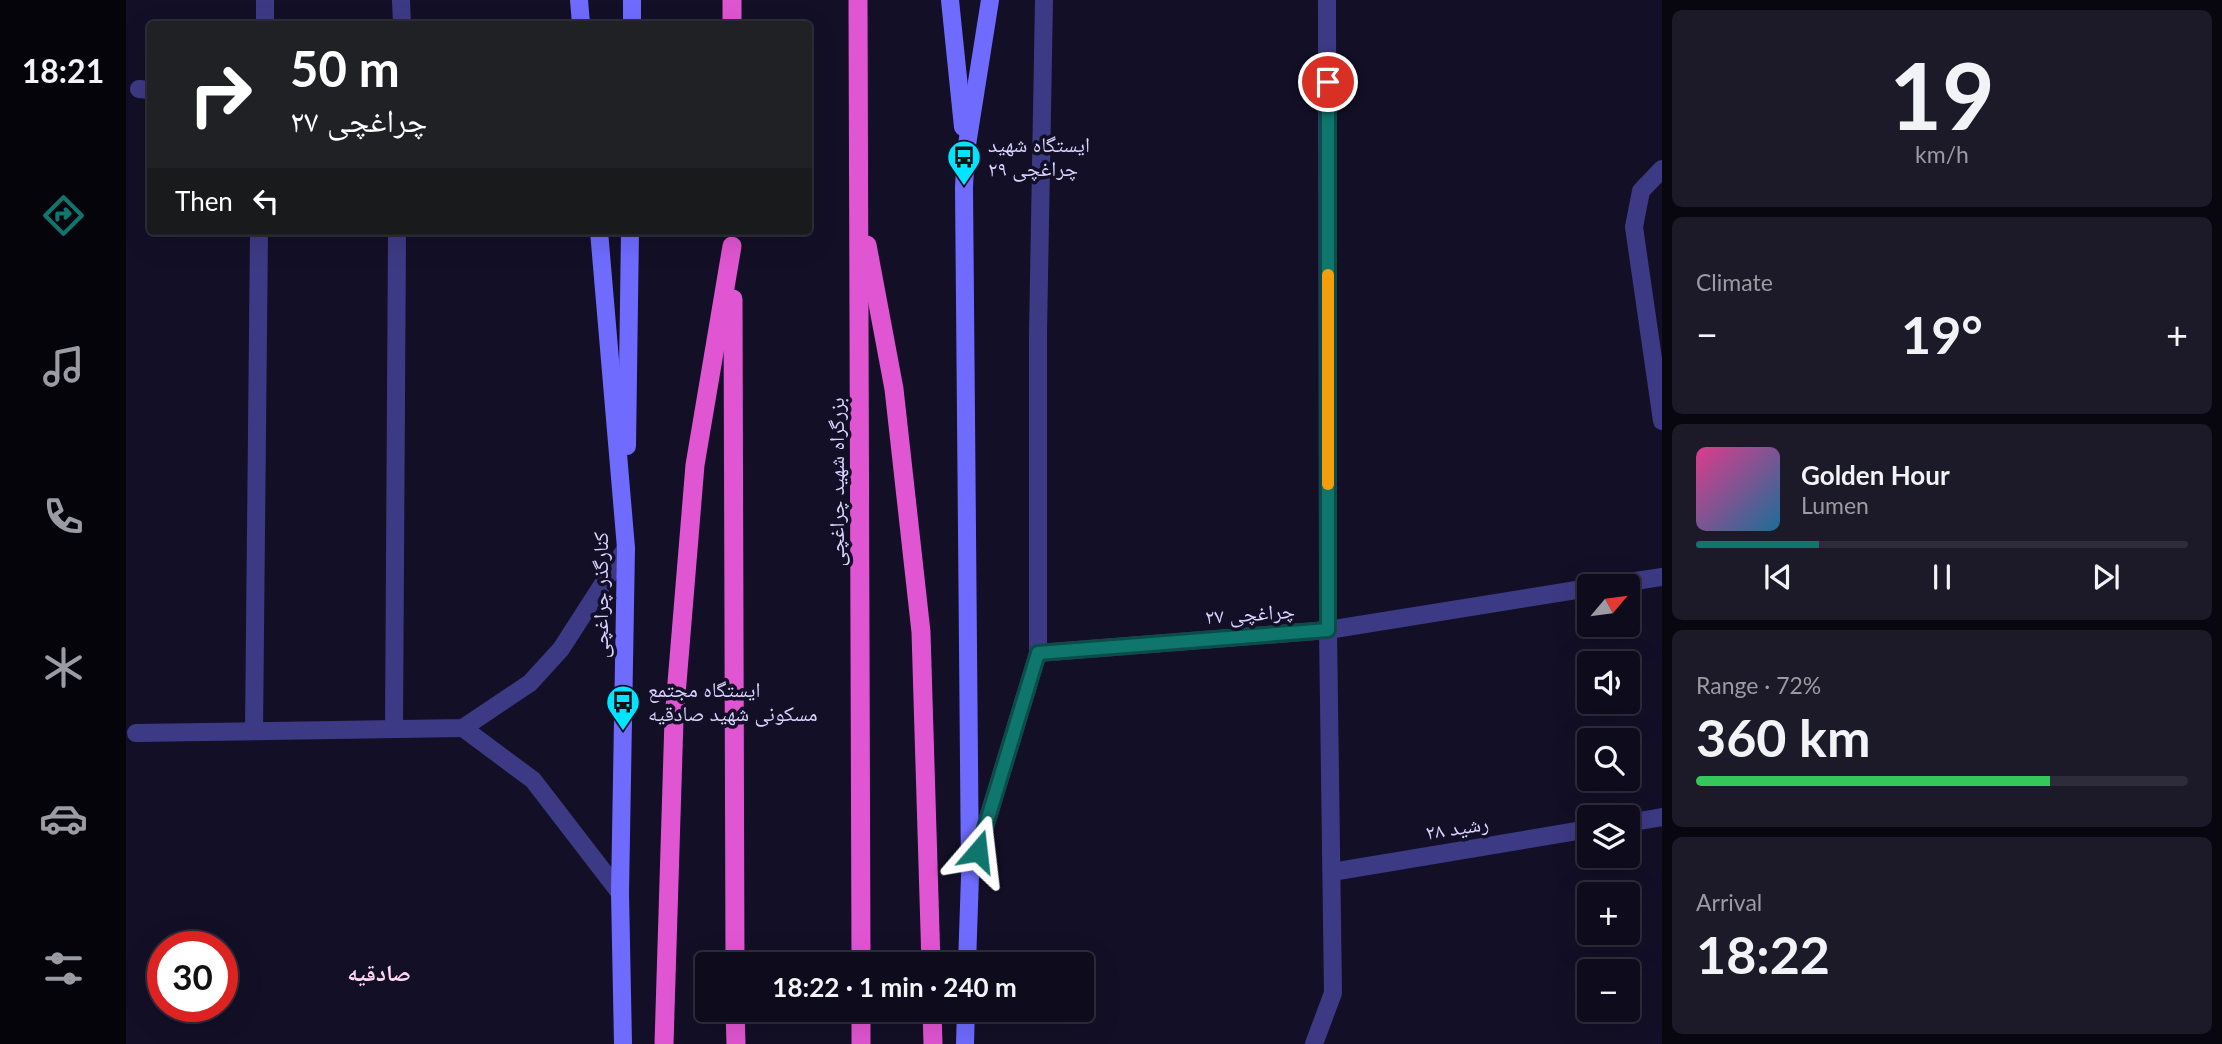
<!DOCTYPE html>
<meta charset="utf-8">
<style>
body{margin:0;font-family:Lato,"Noto Naskh Arabic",sans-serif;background:#1c1929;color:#f1f3f6;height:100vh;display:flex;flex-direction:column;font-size:26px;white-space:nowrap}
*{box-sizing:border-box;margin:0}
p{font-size:23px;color:#9b9ba3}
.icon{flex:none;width:38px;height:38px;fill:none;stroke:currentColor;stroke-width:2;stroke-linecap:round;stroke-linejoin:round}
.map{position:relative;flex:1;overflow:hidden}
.sheet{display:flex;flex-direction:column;gap:10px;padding:10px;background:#08060f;width:560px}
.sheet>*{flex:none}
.top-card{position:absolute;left:21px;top:21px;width:665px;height:214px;border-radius:7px;box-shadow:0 7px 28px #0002,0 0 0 2px #2e2b3b;background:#202124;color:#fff;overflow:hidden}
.needle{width:46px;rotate:61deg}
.controls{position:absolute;left:1451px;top:574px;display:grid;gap:14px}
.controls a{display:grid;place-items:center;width:63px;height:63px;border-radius:7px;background:#0e0b1c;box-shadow:0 7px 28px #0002,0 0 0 2px #2e2b3b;font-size:35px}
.speed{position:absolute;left:21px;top:931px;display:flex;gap:14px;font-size:35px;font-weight:700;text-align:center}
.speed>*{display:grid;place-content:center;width:91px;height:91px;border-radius:50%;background:#0e0b1c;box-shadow:0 7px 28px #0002,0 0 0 2px #2e2b3b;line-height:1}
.speed .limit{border:10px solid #d22;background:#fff;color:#111}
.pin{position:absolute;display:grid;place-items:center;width:60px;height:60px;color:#fff;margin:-30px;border:4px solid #fff;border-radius:50%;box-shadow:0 2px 7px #0007}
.me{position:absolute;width:77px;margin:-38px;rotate:17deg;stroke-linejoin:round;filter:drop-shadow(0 0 5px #0008)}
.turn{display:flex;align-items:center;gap:24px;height:147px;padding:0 28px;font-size:32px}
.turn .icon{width:91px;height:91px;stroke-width:2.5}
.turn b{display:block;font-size:49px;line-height:60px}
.then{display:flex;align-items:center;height:66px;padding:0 28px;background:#0003;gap:14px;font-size:26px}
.big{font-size:52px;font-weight:700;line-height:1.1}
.sheet .tile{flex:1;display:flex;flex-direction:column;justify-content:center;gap:10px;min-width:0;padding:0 24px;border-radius:10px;background:#1c1929}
.sheet .dial{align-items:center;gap:0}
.dial b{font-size:91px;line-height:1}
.song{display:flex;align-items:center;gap:21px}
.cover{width:84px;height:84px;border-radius:10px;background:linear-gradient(135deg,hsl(330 70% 55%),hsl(200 70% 35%))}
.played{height:7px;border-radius:4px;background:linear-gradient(90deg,#0f766e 25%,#2e2b3b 25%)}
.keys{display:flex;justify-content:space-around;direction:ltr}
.heat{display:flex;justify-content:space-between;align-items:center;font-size:38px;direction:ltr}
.charge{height:10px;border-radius:5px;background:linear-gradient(90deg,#34c759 72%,#2e2b3b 0)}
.trip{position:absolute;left:569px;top:952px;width:399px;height:70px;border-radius:7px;background:#0e0b1c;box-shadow:0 7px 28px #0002,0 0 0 2px #2e2b3b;font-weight:700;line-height:70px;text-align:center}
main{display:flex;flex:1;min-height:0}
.tab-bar{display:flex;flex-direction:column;width:126px;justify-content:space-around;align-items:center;background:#06040b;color:#9b9ba3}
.tab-bar .icon{width:49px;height:49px}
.tab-bar .current{color:#0f766e}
.tab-bar b{font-size:32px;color:#f1f3f6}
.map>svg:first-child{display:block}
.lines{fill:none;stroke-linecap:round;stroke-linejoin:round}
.minor{stroke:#3d3a85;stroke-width:18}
.secondary{stroke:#6f6bff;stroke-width:18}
.trunk{stroke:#e055d1;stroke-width:19}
.route-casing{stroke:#0a4d48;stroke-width:18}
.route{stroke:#0f766e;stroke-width:12}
.slow{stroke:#f59e0b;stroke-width:12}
.labels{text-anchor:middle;stroke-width:7;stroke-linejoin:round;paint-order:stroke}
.poi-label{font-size:21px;fill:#d9d4ff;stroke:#130f26;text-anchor:start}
.street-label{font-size:21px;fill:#d9d4ff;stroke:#130f26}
.neighbourhood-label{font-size:23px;font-weight:bold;fill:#ffd6f0;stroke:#130f26}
</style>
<main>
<nav class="tab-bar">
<b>18:21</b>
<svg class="icon current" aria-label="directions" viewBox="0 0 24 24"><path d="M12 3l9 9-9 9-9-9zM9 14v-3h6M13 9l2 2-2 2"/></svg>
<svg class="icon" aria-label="music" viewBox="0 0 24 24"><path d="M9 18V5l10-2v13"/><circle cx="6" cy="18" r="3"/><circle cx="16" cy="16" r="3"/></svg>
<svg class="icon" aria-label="phone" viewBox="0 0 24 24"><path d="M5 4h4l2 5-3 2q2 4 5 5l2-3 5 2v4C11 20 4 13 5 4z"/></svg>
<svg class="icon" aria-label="climate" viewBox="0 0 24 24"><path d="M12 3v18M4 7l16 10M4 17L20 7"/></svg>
<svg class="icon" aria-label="car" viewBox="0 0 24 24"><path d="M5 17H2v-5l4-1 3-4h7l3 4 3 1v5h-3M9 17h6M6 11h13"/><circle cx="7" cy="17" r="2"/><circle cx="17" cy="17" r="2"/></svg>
<svg class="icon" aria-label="filters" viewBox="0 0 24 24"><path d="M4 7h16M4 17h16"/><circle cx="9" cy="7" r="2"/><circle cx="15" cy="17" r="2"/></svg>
</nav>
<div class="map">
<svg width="1536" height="1044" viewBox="0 0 1536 1044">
<rect width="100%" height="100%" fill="#130f26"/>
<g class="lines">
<g class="minor">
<path d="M139 0V24"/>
<path d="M275 0 276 24"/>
<path d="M13 89 24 90"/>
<path d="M1536 169 1515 191 1508 227 1536 421"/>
<path d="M1477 586 1536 577"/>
<path d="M912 653 1202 630 1463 588"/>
<path d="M337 728 407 780 494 893"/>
<path d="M268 729 271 231"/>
<path d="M128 731 133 231"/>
<path d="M10 733 337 728 404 683 435 649 500 548"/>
<path d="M1502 823 1536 817"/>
<path d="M846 870 912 653V333L918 0"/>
<path d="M1206 872 1463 829"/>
<path d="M1188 1044 1207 993 1202 630 1201 0"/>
</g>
<g class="secondary">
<path d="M453 0 455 24"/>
<path d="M824 0 837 127"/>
<path d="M506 24V0"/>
<path d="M473 231 500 548 494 893 497 1044"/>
<path d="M501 446 504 231"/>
<path d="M841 964 844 876 838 187 840 151 864 0"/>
<path d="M839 1044 840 1010"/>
</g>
<g class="trunk">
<path d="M732 0 735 964"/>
<path d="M606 24V0"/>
<path d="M741 245 768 389 795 632 805 964"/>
<path d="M607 299 609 964"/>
<path d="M609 1010 610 1044"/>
<path d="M806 1010 807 1044"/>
<path d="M538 1044 548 719 569 465 606 246"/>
<path d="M735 1044V1010"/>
</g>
</g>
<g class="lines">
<g class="route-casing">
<path id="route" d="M852 851 912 653 1202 630V82"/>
</g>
<use href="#route" class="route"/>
<path class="slow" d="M1202 275V484"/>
</g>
<defs>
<g id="bus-pin" transform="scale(1.75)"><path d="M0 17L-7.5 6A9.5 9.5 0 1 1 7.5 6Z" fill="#00e5ff" stroke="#130f26"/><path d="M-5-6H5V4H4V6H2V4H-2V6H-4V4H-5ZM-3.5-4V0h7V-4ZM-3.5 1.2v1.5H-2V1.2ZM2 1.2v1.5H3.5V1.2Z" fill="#111"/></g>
</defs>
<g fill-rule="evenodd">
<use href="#bus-pin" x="838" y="157"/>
<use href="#bus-pin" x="497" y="702"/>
</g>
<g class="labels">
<g class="poi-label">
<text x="862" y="152">ایستگاه شهید<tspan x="862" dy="24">چراغچی ۲۹</tspan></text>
<text x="522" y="697">ایستگاه مجتمع<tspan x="522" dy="24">مسکونی شهید صادقیه</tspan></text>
</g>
<g class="street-label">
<text transform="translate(711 482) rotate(-90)" y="7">بزرگراه شهید چراغچی</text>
<text transform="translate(475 595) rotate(-90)" y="7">کنارگذر چراغچی</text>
<text transform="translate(1124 614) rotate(-4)" y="7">چراغچی ۲۷</text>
<text transform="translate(1331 828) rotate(-9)" y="7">رشید ۲۸</text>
</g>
<g class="neighbourhood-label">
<text x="253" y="981">صادقیه</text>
</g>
</g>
</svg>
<div class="controls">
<a><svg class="needle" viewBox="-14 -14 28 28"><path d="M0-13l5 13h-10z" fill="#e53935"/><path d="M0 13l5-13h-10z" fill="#9b9ba3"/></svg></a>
<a><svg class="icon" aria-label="sound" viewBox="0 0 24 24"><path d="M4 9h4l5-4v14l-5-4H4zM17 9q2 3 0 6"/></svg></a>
<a><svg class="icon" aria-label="search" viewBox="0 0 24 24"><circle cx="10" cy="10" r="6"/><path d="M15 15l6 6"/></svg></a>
<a><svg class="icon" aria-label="layers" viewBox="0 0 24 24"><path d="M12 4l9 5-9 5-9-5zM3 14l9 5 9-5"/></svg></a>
<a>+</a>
<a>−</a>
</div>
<div class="speed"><div class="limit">30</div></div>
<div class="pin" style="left:1202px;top:82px;background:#d93025"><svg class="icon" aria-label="arrive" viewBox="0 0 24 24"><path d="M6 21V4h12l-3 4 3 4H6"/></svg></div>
<svg class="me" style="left:852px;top:851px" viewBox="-20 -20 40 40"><path d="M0-17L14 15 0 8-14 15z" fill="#0f766e" stroke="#fff" stroke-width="4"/></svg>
<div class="trip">18:22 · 1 min · 240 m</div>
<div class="top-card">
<div class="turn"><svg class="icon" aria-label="right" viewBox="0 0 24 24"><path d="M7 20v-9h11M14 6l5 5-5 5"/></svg><div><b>50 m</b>چراغچی ۲۷</div></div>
<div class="then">Then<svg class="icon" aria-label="left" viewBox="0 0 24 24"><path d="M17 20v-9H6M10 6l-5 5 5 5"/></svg></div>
</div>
</div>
<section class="sheet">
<div class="tile dial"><b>19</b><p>km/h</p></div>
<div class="tile"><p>Climate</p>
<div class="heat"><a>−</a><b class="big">19°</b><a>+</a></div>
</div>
<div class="tile">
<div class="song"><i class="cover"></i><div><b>Golden Hour</b><p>Lumen</p></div></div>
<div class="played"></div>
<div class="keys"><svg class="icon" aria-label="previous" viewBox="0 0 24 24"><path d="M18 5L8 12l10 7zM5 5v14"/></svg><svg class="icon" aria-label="pause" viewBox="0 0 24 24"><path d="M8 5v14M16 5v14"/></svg><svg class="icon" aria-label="next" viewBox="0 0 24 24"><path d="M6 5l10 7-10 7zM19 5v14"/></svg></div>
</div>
<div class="tile"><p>Range · 72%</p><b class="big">360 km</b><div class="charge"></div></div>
<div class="tile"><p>Arrival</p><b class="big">18:22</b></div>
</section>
</main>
